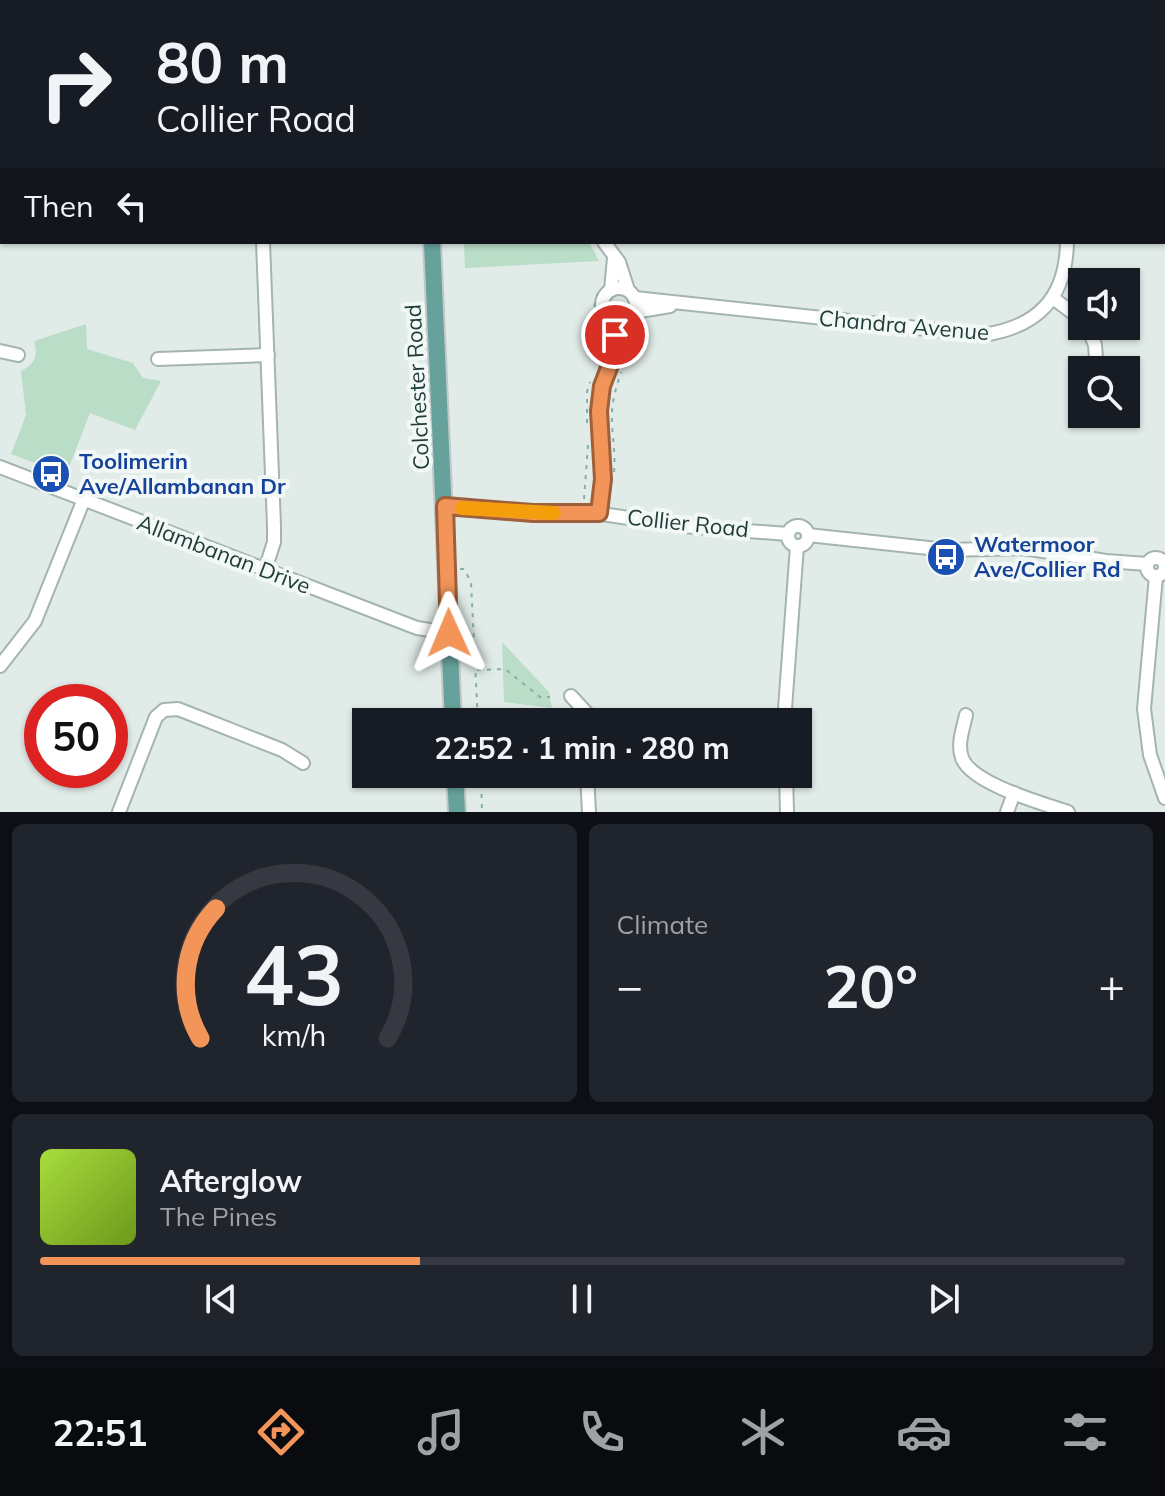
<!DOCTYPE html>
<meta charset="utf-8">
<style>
body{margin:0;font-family:Mulish,sans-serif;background:#20242c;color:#f1f3f6;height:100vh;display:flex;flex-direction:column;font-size:30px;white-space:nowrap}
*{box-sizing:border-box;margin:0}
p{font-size:26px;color:#9ea1a6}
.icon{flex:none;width:44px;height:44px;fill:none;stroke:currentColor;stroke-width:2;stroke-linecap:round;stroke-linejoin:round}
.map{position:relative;height:812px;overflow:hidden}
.side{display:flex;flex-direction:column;gap:12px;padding:12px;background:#0d0f14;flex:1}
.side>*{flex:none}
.guide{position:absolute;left:0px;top:0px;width:1166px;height:244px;box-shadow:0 2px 6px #0004;background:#171b24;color:#f1f3f6;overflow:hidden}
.tools{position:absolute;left:1068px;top:268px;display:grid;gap:16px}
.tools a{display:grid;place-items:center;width:72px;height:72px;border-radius:0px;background:#171b24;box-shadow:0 2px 6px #0004;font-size:40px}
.speed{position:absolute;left:24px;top:684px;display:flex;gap:16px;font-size:40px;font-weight:700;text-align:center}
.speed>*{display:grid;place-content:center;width:104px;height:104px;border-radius:50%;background:#171b24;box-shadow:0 2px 6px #0004;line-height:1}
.speed .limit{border:12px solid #d22;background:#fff;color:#111}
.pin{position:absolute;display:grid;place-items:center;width:68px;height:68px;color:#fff;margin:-34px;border:4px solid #fff;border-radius:50%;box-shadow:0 2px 8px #0007}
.me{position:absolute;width:88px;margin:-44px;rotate:359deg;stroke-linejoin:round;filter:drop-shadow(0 0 6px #0008)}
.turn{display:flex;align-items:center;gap:28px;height:168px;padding:0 24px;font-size:36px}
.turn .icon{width:104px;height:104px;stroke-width:2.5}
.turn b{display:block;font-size:56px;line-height:68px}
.then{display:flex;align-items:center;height:76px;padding:0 24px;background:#0003;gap:16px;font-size:30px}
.big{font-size:60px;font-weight:700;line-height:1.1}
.side .tile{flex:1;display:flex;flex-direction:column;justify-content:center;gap:12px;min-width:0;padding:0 28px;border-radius:12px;background:#20242c}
.side .dial{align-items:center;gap:0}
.dial svg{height:208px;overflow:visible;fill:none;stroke:#363941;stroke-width:7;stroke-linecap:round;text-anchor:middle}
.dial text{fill:#f1f3f6;stroke:none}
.song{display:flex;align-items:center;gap:24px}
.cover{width:96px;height:96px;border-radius:12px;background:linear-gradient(135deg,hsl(80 70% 55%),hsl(80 70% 35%))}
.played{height:8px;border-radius:4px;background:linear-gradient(90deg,#f39459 35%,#363941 35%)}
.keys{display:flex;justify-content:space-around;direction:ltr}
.heat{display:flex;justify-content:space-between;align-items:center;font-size:44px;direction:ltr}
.side .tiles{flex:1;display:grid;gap:12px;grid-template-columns:1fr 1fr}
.tile:last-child{grid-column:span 2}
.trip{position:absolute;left:352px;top:708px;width:460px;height:80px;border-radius:0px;background:#171b24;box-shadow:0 2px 6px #0004;font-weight:700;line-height:80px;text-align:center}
.tabs{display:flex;height:128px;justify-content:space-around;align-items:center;background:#090b0e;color:#9ea1a6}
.tabs .icon{width:56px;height:56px}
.tabs .active{color:#f39459}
.tabs b{font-size:36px;color:#f1f3f6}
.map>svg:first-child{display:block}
.green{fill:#baddc8}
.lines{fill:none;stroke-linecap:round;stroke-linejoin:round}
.minor-casing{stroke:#a4b4b1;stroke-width:16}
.major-casing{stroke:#c1c9c8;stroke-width:20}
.path{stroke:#82b0a8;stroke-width:2;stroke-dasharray:4 6;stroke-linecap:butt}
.minor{stroke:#fff;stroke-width:12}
.major{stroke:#66a29b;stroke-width:16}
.route-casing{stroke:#9e603a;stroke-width:20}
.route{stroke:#f39459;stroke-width:14}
.slow{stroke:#f59e0b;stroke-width:14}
.labels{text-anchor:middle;stroke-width:8;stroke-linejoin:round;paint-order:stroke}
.street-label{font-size:22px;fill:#213d39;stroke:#f2f8f6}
.transit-label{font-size:22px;font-weight:bold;fill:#164399;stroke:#f2f8f6;text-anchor:start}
</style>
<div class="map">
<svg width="1165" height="812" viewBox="0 0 1165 812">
<rect width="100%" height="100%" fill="#e1ece9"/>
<g class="green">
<path d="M855 0H1045V2H856Z"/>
<path d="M464 242H589L599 261 465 268Z"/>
<path d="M86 324 87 349 133 363 143 378 161 381 135 430 90 413 66 475 11 454 26 415 21 371C34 365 39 356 34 341Z"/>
<path d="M502 642 549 692 552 708 504 702Z"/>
</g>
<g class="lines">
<g class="minor-casing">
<g id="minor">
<path d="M83 0 84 2"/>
<path d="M248 0 249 2"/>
<path d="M570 0V2"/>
<path d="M1057 0V2"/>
<path d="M0 210H2"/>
<path d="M263 242 274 526V542L265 570"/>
<path d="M604 242 619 262 628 290"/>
<circle cx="619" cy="305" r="17"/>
<path d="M611 290 614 258"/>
<path d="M635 298 983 335C1038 327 1066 298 1067 242"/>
<path d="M1053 298 1082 320"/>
<path d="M634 312 670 306"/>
<path d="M1087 326 1095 345 1097 370"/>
<path d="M0 351 18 355"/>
<path d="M158 359 268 355"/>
<path d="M0 467 417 628 449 633"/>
<path d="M445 506 533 513 589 512 682 526 788 534"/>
<path d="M599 513C600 500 603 488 602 475 602 446 595 417 602 388 607 364 623 343 630 319"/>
<circle cx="798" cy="536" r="10"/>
<path d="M808 535 947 550 1024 548 1106 561 1147 564"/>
<circle cx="1156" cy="567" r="9"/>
<path d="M1156 576 1144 709 1150 755 1165 798"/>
<path d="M0 666 35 621 84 499"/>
<path d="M571 696 595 722"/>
<path d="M966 715C963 729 957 744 962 758 972 784 1042 803 1068 812"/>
<path d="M625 722 634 719 778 722"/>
<path d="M784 722 797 546"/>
<path d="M587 774 589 812"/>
<path d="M786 774 787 812"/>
<path d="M119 812 156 717 164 710 178 709 282 750 303 763"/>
<path d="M1007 812 1014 793"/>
</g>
</g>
<g class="major-casing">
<g id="major">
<path d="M422 0V2"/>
<path d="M432 242 453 722"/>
<path d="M455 774 457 812"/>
</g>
</g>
<g class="path">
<path d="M585 0V2"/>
<path d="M880 0V2"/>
<path d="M996 2 998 0"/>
<path d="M598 293 594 307 607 334 599 357"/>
<path d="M587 423V392L590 382"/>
<path d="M614 472C616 451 611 431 612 411 613 397 617 385 621 372"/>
<path d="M584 499 588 445"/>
<path d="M460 569H464L471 582 478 722"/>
<path d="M477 670 505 669 540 697H550"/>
<path d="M481 774 482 812"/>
</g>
<use href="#minor" class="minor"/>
<use href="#major" class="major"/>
</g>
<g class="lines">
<g class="route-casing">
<path id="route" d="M449 633 445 506 533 513H599L603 479 599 411 602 386 612 360 615 335"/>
</g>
<use href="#route" class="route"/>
<path class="slow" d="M462 508 554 513"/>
</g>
<defs>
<g id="bus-disc" transform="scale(2)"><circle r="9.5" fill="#1a4fb4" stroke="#f2f8f6"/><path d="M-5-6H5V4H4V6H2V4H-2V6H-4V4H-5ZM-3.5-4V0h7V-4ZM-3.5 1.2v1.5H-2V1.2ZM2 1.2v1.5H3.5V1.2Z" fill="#fff"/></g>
</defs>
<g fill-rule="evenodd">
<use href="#bus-disc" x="51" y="474"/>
<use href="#bus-disc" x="946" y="557"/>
</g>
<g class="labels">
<g class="street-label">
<text transform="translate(904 325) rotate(5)" y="8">Chandra Avenue</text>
<text transform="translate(417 387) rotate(-93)" y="8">Colchester Road</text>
<text transform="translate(688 523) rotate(6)" y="8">Collier Road</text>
<text transform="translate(224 554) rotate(21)" y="8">Allambanan Drive</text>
</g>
<g class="transit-label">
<text x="79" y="469">Toolimerin<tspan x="79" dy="25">Ave/Allambanan Dr</tspan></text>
<text x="974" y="552">Watermoor<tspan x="974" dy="25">Ave/Collier Rd</tspan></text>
</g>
</g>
</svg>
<div class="tools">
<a><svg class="icon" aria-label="sound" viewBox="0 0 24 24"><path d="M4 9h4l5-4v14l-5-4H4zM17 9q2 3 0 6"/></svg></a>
<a><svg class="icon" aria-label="search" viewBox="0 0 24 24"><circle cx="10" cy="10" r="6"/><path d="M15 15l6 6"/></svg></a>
</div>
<div class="speed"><div class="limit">50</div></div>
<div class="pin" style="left:615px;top:335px;background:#d93025"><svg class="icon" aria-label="arrive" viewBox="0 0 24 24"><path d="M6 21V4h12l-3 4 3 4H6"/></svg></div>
<svg class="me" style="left:449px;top:633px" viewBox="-20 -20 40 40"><path d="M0-17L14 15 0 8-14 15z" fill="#f39459" stroke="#fff" stroke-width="4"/></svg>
<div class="trip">22:52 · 1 min · 280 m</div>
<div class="guide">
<div class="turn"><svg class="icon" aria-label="right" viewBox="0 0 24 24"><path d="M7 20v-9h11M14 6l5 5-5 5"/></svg><div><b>80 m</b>Collier Road</div></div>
<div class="then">Then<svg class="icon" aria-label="left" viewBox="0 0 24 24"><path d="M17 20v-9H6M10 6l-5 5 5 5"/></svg></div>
</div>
</div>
<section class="side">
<div class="tiles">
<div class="tile dial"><svg viewBox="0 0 100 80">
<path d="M14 69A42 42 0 1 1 86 69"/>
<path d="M14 69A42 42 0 0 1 20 19" stroke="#f39459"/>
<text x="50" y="56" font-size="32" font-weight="700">43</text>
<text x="50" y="72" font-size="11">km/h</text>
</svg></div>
<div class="tile"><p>Climate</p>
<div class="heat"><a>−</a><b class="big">20°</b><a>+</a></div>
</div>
<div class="tile">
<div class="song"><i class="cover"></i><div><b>Afterglow</b><p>The Pines</p></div></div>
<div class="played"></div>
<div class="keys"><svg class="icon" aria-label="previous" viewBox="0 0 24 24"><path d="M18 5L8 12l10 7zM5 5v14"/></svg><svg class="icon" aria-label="pause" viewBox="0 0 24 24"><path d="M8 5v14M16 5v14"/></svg><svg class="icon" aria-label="next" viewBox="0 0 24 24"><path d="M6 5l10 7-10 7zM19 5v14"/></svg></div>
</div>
</div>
</section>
<nav class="tabs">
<b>22:51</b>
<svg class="icon active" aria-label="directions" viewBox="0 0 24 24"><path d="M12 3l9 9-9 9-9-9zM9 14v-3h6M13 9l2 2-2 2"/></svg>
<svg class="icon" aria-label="music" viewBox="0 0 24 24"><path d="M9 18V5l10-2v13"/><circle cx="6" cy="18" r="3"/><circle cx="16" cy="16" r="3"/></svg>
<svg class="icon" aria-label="phone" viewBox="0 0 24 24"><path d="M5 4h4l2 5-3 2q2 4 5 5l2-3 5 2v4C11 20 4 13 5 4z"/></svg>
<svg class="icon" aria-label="climate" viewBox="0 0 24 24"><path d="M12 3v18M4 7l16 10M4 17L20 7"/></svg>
<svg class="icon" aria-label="car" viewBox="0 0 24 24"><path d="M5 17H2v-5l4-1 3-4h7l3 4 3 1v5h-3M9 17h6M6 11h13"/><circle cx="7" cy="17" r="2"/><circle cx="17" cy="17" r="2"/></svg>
<svg class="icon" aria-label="filters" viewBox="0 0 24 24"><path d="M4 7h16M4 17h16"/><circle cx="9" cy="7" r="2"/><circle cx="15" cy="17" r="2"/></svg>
</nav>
